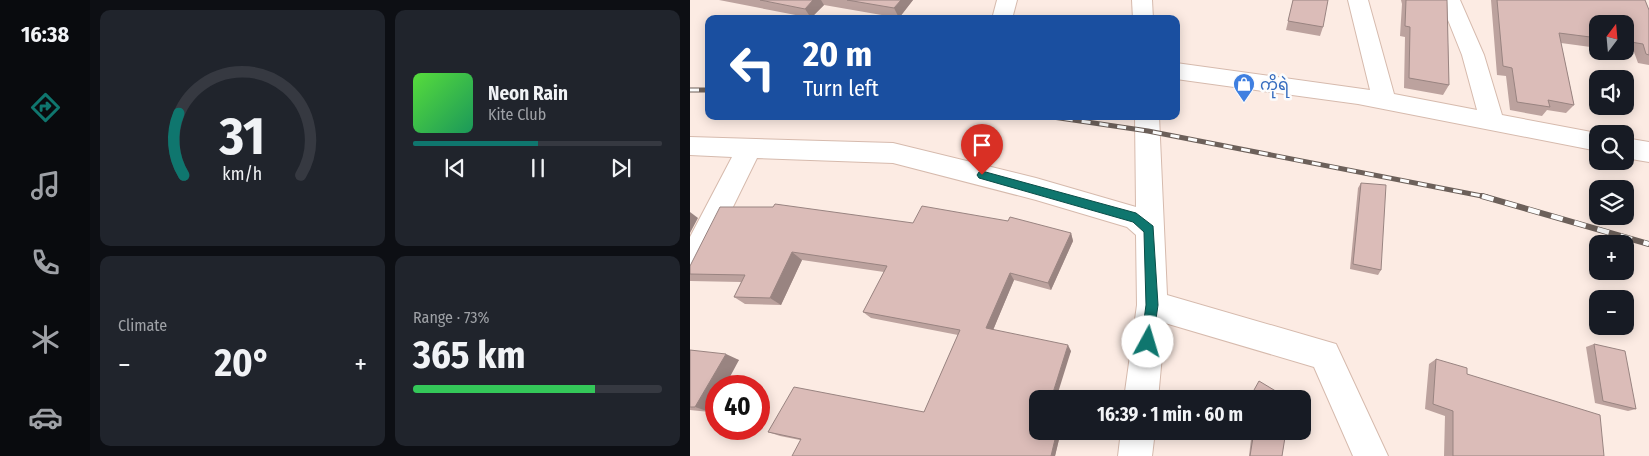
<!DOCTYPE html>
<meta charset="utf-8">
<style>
body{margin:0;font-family:"Fira Sans Condensed","Noto Sans Myanmar",sans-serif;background:#20242c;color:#f1f3f6;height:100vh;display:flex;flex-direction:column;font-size:19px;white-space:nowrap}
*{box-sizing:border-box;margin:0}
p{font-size:16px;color:#9ea1a6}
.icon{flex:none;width:28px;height:28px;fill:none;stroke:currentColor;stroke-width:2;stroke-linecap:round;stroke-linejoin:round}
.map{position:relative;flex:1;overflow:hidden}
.side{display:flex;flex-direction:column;gap:10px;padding:10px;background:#0d0f14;width:600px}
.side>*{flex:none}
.guide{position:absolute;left:15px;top:15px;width:475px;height:105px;border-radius:10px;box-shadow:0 2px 12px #0003;background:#1a4fa0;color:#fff;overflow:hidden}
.needle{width:32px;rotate:16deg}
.fabs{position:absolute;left:899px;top:15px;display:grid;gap:10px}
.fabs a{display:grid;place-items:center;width:45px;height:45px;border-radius:10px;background:#171b24;box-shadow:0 2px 12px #0003;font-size:25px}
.speed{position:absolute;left:15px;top:375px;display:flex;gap:10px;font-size:25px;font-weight:700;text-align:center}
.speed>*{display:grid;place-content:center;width:65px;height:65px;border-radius:50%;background:#171b24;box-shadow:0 2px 12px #0003;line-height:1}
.speed .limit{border:8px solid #d22;background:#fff;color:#111}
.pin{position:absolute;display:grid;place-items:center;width:42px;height:42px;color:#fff;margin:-51px -21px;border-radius:50% 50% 50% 0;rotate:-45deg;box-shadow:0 0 5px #0007}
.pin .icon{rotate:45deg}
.me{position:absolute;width:55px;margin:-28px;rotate:6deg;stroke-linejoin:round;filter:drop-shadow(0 0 4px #0008)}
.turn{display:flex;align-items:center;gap:18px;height:105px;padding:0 15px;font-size:22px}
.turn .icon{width:65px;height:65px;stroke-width:2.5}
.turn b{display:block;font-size:35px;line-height:42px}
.big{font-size:38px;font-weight:700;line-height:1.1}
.side .card{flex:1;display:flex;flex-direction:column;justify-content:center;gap:8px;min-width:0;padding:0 18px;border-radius:10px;background:#20242c}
.side .dial{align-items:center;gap:0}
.dial svg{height:130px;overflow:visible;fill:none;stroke:#363941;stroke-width:7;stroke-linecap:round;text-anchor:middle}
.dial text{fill:#f1f3f6;stroke:none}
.song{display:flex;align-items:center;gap:15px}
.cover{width:60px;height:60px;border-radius:8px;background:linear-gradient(135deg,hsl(110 70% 55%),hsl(150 70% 35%))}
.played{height:5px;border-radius:2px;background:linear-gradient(90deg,#0f766e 50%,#363941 50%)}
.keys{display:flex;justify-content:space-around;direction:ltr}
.heat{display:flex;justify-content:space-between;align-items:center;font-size:28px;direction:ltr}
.charge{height:8px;border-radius:4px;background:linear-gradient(90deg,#34c759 73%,#363941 0)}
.side .tiles{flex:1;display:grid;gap:10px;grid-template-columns:repeat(2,1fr)}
.trip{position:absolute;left:339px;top:390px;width:282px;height:50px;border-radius:10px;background:#171b24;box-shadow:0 2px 12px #0003;font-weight:700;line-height:50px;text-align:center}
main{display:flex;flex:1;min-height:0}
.menu{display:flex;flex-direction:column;width:90px;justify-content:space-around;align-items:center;background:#090b0e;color:#9ea1a6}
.menu .icon{width:35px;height:35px}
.menu .on{color:#0f766e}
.menu b{font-size:22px;color:#f1f3f6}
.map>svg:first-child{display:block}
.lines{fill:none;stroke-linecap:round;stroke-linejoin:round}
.minor-casing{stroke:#d6baad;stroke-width:2}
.minor{fill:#fff;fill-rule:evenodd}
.rail-far1-casing{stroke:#6c605a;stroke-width:5}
.rail-casing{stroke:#6c605a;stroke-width:6}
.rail-far1{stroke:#fcfcfc;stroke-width:3;stroke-dasharray:9;stroke-linecap:butt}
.rail{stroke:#fcfcfc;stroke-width:4.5;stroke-dasharray:12;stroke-linecap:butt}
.wall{fill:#bca29e}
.shaded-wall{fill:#998481}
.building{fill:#dbbcb8;stroke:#998481}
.route{fill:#0f766e;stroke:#0a4d48}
.labels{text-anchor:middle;stroke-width:5;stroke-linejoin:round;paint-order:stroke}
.shop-label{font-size:16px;fill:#366cbe;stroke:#fcfcfc;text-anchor:start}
</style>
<main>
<nav class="menu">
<b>16:38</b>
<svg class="icon on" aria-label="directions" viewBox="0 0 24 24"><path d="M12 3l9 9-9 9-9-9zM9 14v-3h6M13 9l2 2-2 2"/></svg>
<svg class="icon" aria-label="music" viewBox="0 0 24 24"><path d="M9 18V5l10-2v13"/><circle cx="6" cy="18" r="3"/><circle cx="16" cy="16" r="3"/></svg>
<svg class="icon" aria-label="phone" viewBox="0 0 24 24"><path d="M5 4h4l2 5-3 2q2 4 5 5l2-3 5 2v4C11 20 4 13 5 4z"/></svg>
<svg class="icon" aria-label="climate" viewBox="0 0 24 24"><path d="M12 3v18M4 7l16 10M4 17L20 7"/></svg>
<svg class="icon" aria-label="car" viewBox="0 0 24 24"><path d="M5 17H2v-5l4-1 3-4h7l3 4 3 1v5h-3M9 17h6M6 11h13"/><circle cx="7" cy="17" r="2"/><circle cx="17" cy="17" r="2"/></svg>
</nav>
<section class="side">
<div class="tiles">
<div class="card dial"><svg viewBox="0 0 100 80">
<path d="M14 69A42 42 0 1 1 86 69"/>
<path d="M14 69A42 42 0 0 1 11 31" stroke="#0f766e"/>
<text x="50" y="56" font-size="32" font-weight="700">31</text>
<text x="50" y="72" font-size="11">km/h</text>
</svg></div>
<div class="card">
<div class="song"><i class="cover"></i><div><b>Neon Rain</b><p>Kite Club</p></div></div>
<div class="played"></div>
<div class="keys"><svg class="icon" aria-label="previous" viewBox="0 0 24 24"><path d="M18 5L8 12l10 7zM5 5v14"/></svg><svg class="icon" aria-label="pause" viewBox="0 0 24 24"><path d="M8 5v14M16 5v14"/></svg><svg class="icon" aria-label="next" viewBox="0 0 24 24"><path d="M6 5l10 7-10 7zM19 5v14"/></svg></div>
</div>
<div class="card"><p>Climate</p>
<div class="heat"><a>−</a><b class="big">20°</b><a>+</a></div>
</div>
<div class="card"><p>Range · 73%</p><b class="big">365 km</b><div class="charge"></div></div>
</div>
</section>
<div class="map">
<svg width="959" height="456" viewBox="0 0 959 456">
<rect width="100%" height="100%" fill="#fcebe3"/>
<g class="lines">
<g class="minor-casing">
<g id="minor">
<path d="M307 0H327L322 19H302Z"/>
<path d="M442 0H462L463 19H443Z"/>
<path d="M658 0H678L704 94 787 110 772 55 750 0H770L794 55 812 115 912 134H908V151L668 104 486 79V63L680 90Z"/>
<path d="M445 116H469L477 295 646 344 698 456H663L624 367 475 323 468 399H434L447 305 446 235 437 227 346 200 203 163 67 158 10 274 0 278V237L42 157 0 155V137L203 143 346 178 446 207Z"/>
<path d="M935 138 959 142V162L935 158Z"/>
<path d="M431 431H465L462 456H428Z"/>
</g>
</g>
<use href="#minor" class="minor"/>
<g class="rail-far1-casing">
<g id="rail-far1">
<path d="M0 90H19"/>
<path d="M356 116 458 131 797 197"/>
</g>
</g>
<g class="rail-casing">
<path id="rail" d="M792 196 959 244"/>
</g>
<use href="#rail-far1" class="rail-far1"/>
<use href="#rail" class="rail"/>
</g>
<g class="wall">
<path d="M29 0H223L209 18 134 5 121 18Z"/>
<path d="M603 0 633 27 630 36 596 30Z"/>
<path d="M711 0H757L759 85 753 95 714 88 715 37 710 36 712 4Z"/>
<path d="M801 0H955L959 10V65L948 63 944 52 935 51V24H908V48L871 43 884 105 876 113 857 110 852 116 820 110 816 76 807 75Z"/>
<path d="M671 183 691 270 688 275 660 269 668 188Z"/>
<path d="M223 223 381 233 383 241 361 290 324 280 303 330 381 351 348 431H371L365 456 110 440 90 436 78 432 234 412 268 335 181 318 173 312 194 272 112 260 91 305 55 304 44 297 51 282 0 281V266Z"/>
<path d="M904 344 946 409 938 411 905 403 896 347Z"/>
<path d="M0 350 49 360 26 386V401L20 412 0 410Z"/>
<path d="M746 359 777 374 914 456H754L755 416 735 409 739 364Z"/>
<path d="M562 431H596L592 456H559Z"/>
</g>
<g class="shaded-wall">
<path d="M123 0H131L134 5 121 18 115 9Z"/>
<path d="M211 0H223L209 18 204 8Z"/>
<path d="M0 212 8 218 0 233Z"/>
<path d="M381 233 383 241 361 290 358 283Z"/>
<path d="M102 252 112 260 91 305 80 298Z"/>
<path d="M320 273 324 280 301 335 296 328Z"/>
<path d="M378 345 381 351 366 399H361Z"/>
<path d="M36 354 49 360 35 386H26V401L20 412 5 407Z"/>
<path d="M367 431H371L365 456H361Z"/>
</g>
<g class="building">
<path d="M70 0H123L115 9Z"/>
<path d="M157 0H211L204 8Z"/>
<path d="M603 0H638L633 27 598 21Z"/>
<path d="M716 0H757L759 85 719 78 720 27 715 26Z"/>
<path d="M807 0H955L959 10V55L956 54 953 44 935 41V24H908V38L869 33 884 105 858 100 860 107 827 102 822 68 813 66Z"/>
<path d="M671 183 696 185 691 270 663 264Z"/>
<path d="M85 204 223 223 232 206 318 221 320 217 381 233 358 283 320 273 296 328 378 345 361 399H348V431H367L361 456H102L111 439 78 432 104 387 234 412 270 330 173 312 197 266 102 252 80 298 44 297 55 275 0 274V266L30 207H83Z"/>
<path d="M904 344 935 351 946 409 913 401Z"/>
<path d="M0 350 36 354 5 407H0Z"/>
<path d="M746 359 777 368V374L910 415 914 456H763V411L743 404Z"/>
<path d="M569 381 599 399H559Z"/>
<path d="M564 431H596L592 456H560Z"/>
</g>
<path class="route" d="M292 171 446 213 463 226 468 305 462 347 458 349 453 347 451 342 456 305 454 232 443 222 289 178 287 175 289 172Z"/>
<defs>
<g id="shop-pin" transform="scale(1.125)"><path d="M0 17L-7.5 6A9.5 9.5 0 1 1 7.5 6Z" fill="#3f7fe0" stroke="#fcfcfc"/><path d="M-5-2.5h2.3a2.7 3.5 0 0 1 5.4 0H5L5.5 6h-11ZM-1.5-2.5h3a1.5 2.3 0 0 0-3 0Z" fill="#fff"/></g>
</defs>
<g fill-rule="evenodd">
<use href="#shop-pin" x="554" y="84"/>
</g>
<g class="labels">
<g class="shop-label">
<text x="570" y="90">ကိုရဲ</text>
</g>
</g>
</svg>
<div class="fabs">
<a><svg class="needle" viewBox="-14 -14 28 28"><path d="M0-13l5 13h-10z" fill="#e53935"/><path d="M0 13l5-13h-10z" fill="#9ea1a6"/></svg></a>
<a><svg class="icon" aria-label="sound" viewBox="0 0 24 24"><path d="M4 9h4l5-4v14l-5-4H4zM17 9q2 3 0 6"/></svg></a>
<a><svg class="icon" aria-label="search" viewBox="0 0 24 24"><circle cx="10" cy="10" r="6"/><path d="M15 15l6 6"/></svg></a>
<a><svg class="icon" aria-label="layers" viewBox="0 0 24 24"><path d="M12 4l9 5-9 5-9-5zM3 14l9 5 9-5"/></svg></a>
<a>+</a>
<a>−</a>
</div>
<div class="speed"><div class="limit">40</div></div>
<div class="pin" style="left:292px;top:175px;background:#d93025"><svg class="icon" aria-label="arrive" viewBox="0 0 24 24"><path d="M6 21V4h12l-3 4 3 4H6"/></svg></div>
<svg class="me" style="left:458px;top:342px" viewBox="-20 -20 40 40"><circle r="19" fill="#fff"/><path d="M0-13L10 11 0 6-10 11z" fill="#0f766e"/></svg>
<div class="trip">16:39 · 1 min · 60 m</div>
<div class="guide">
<div class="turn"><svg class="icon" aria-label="left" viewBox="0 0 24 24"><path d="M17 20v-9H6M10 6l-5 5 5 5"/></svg><div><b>20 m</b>Turn left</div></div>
</div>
</div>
</main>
